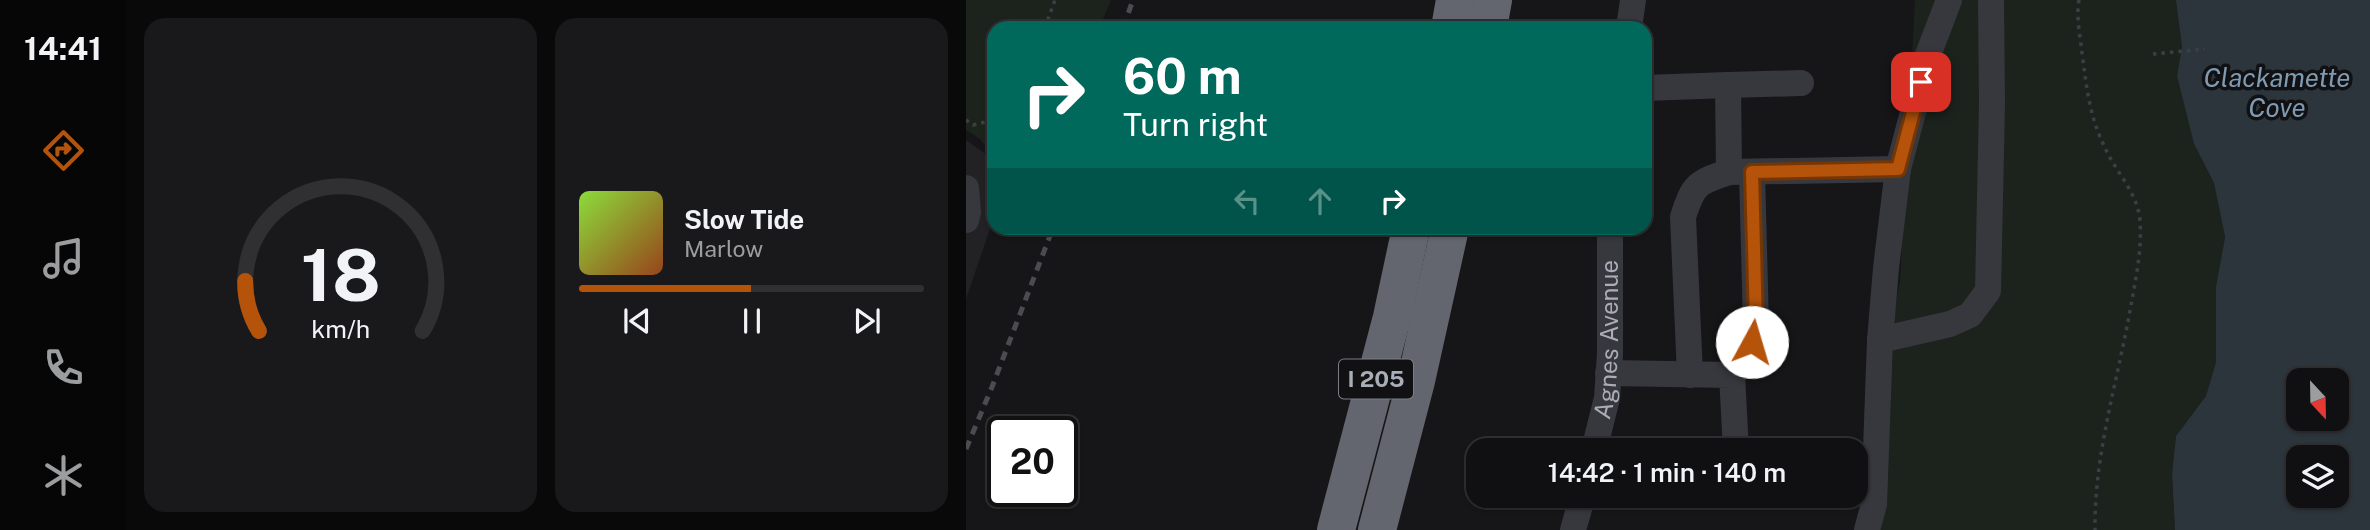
<!DOCTYPE html>
<meta charset="utf-8">
<style>
body{margin:0;font-family:"Public Sans",sans-serif;background:#19191b;color:#f1f3f6;height:100vh;display:flex;flex-direction:column;font-size:26px;white-space:nowrap}
*{box-sizing:border-box;margin:0}
p{font-size:23px;color:#9c9d9f}
.icon{flex:none;width:38px;height:38px;fill:none;stroke:currentColor;stroke-width:2;stroke-linecap:round;stroke-linejoin:round}
.map{position:relative;flex:1;overflow:hidden}
.panel{display:flex;flex-direction:column;gap:18px;padding:18px;background:#09090a;width:840px}
.panel>*{flex:none}
.top-card{position:absolute;left:21px;top:21px;width:665px;height:214px;border-radius:21px;box-shadow:0 2px 5px #0004,0 0 0 2px #303032;background:#00695c;color:#fff;overflow:hidden}
.needle{width:46px;rotate:158deg}
.buttons{position:absolute;left:1320px;top:368px;display:grid;gap:14px}
.buttons a{display:grid;place-items:center;width:63px;height:63px;border-radius:14px;background:#101012;box-shadow:0 2px 5px #0004,0 0 0 2px #303032;font-size:35px}
.speed{position:absolute;left:21px;top:416px;display:flex;gap:14px;font-size:35px;font-weight:700;text-align:center}
.speed>*{display:grid;place-content:center;width:91px;height:91px;border-radius:50%;background:#101012;box-shadow:0 2px 5px #0004,0 0 0 2px #303032;line-height:1}
.speed .limit{border:4px solid #111;border-radius:10px;background:#fff;color:#111}
.pin{position:absolute;display:grid;place-items:center;width:60px;height:60px;color:#fff;margin:-30px;border-radius:14px;box-shadow:0 4px 10px #0006}
.me{position:absolute;width:77px;margin:-38px;rotate:6deg;stroke-linejoin:round;filter:drop-shadow(0 0 5px #0008)}
.turn{display:flex;align-items:center;gap:24px;height:147px;padding:0 21px;font-size:32px}
.turn .icon{width:91px;height:91px;stroke-width:2.5}
.turn b{display:block;font-size:49px;line-height:60px}
.lanes{display:flex;align-items:center;height:66px;padding:0 21px;background:#0003;justify-content:center;gap:35px;direction:ltr}
.lanes .off{opacity:.35}
.panel .tile{flex:1;display:flex;flex-direction:column;justify-content:center;gap:10px;min-width:0;padding:0 24px;border-radius:21px;background:#19191b}
.panel .dial{align-items:center;gap:0}
.dial svg{height:182px;overflow:visible;fill:none;stroke:#303032;stroke-width:7;stroke-linecap:round;text-anchor:middle}
.dial text{fill:#f1f3f6;stroke:none}
.song{display:flex;align-items:center;gap:21px}
.cover{width:84px;height:84px;border-radius:10px;background:linear-gradient(135deg,hsl(90 70% 55%),hsl(20 70% 35%))}
.played{height:7px;border-radius:4px;background:linear-gradient(90deg,#b45309 50%,#303032 50%)}
.keys{display:flex;justify-content:space-around;direction:ltr}
.panel .tiles{flex:1;display:grid;gap:18px;grid-template-columns:repeat(2,1fr)}
.trip{position:absolute;left:500px;top:438px;width:402px;height:70px;border-radius:21px;background:#101012;box-shadow:0 2px 5px #0004,0 0 0 2px #303032;font-weight:600;line-height:70px;text-align:center}
main{display:flex;flex:1;min-height:0}
.tabs{display:flex;flex-direction:column;width:126px;justify-content:space-around;align-items:center;background:#060607;color:#9c9d9f}
.tabs .icon{width:49px;height:49px}
.tabs .selected{color:#b45309}
.tabs b{font-size:32px;color:#f1f3f6}
.map>svg:first-child{display:block}
.built{fill:#222225}
.green{fill:#1c231d}
.water{fill:#2c353c;fill-rule:evenodd}
.lines{fill:none;stroke-linecap:round;stroke-linejoin:round}
.path{stroke:#3d3f44;stroke-width:3.5;stroke-dasharray:3.5 5;stroke-linecap:butt}
.minor{stroke:#37383d;stroke-width:26}
.highway{stroke:#63666e;stroke-width:38}
.rail{stroke:#4a4c52;stroke-width:5;stroke-dasharray:9 7;stroke-linecap:butt}
.route-casing{stroke:#753606;stroke-width:18}
.route{stroke:#b45309;stroke-width:12}
.labels{text-anchor:middle;stroke-width:7;stroke-linejoin:round;paint-order:stroke}
.shield{fill:#111113;stroke:#7b7e86;stroke-width:2}
.shield-label{font-size:23px;font-weight:bold;fill:#a8adb8}
.street-label{font-size:24px;fill:#a8adb8;stroke:#111113}
.water-label{font-size:26px;font-style:italic;fill:#7f9bb3;stroke:#111113}
</style>
<main>
<nav class="tabs">
<b>14:41</b>
<svg class="icon selected" aria-label="directions" viewBox="0 0 24 24"><path d="M12 3l9 9-9 9-9-9zM9 14v-3h6M13 9l2 2-2 2"/></svg>
<svg class="icon" aria-label="music" viewBox="0 0 24 24"><path d="M9 18V5l10-2v13"/><circle cx="6" cy="18" r="3"/><circle cx="16" cy="16" r="3"/></svg>
<svg class="icon" aria-label="phone" viewBox="0 0 24 24"><path d="M5 4h4l2 5-3 2q2 4 5 5l2-3 5 2v4C11 20 4 13 5 4z"/></svg>
<svg class="icon" aria-label="climate" viewBox="0 0 24 24"><path d="M12 3v18M4 7l16 10M4 17L20 7"/></svg>
</nav>
<section class="panel">
<div class="tiles">
<div class="tile dial"><svg viewBox="0 0 100 80">
<path d="M14 69A42 42 0 1 1 86 69"/>
<path d="M14 69A42 42 0 0 1 8 47" stroke="#b45309"/>
<text x="50" y="56" font-size="32" font-weight="700">18</text>
<text x="50" y="72" font-size="11">km/h</text>
</svg></div>
<div class="tile">
<div class="song"><i class="cover"></i><div><b>Slow Tide</b><p>Marlow</p></div></div>
<div class="played"></div>
<div class="keys"><svg class="icon" aria-label="previous" viewBox="0 0 24 24"><path d="M18 5L8 12l10 7zM5 5v14"/></svg><svg class="icon" aria-label="pause" viewBox="0 0 24 24"><path d="M8 5v14M16 5v14"/></svg><svg class="icon" aria-label="next" viewBox="0 0 24 24"><path d="M6 5l10 7-10 7zM19 5v14"/></svg></div>
</div>
</div>
</section>
<div class="map">
<svg width="1404" height="530" viewBox="0 0 1404 530">
<rect width="100%" height="100%" fill="#161618"/>
<path class="built" d="M0 140 28 160V217L0 299Z"/>
<g class="green">
<path d="M0 0H145L133 28H28V158L14 139 0 130Z"/>
<path d="M949 0H1210L1216 47 1211 76 1228 144 1248 183 1259 237 1250 287V362L1240 396 1210 436 1206 474 1209 530H905L922 342 934 281Z"/>
</g>
<path class="water" d="M1210 0H1404V530H1209L1206 474 1210 436 1240 396 1250 362V287L1259 237 1248 183 1228 144 1211 76 1216 47ZM1332 380H1370V418H1332ZM1332 457H1370V495H1332Z"/>
<g class="lines">
<g class="path">
<path d="M1113 0C1110 16 1114 36 1116 53 1121 89 1123 116 1140 150 1151 173 1172 194 1174 221 1176 249 1170 278 1165 305 1152 380 1128 454 1129 530"/>
<path d="M79 28 89 0"/>
<path d="M1187 54 1239 49"/>
<path d="M0 120 7 125 28 120"/>
</g>
<g class="minor">
<path d="M663 28 667 0"/>
<path d="M762 85 835 83"/>
<path d="M679 88 762 85 763 172"/>
<path d="M0 188 2 212 0 220"/>
<path d="M914 340 984 324 1004 315 1022 291 1026 103 1025 0"/>
<path d="M642 373 766 375 770 450"/>
<path d="M724 375 717 217C727 185 731 182 763 172L932 169"/>
<path d="M766 375 782 359 790 325 786 172"/>
<path id="s1" d="M628 450 641 398 644 354V228"/>
<path d="M607 530 617 495"/>
<path d="M901 530 908 504 914 340 920 268 932 169 962 55 983 0"/>
</g>
<g class="highway">
<path d="M484 28 489 0"/>
<path d="M522 28 527 0"/>
<path d="M370 530 426 317 445 228"/>
<path d="M411 530 450 381 484 228"/>
</g>
<g class="rail">
<path d="M157 28 167 0"/>
<path d="M0 449 26 387 87 228"/>
</g>
</g>
<g class="lines">
<g class="route-casing">
<path id="route" d="M786 342 790 325 786 172 932 169 955 82"/>
</g>
<use href="#route" class="route"/>
</g>
<g class="labels">
<rect class="shield" x="373" y="359.5" width="74" height="39" rx="5"/>
<g class="shield-label">
<text x="410" y="387">I 205</text>
</g>
<g class="street-label">
<text dy="8" stroke="none"><textPath href="#s1" startOffset="112">Agnes Avenue</textPath></text>
</g>
<g class="water-label">
<text x="1311" y="87">Clackamette<tspan x="1311" dy="30">Cove</tspan></text>
</g>
</g>
</svg>
<div class="buttons">
<a><svg class="needle" viewBox="-14 -14 28 28"><path d="M0-13l5 13h-10z" fill="#e53935"/><path d="M0 13l5-13h-10z" fill="#9c9d9f"/></svg></a>
<a><svg class="icon" aria-label="layers" viewBox="0 0 24 24"><path d="M12 4l9 5-9 5-9-5zM3 14l9 5 9-5"/></svg></a>
</div>
<div class="speed"><div class="limit">20</div></div>
<div class="pin" style="left:955px;top:82px;background:#d93025"><svg class="icon" aria-label="arrive" viewBox="0 0 24 24"><path d="M6 21V4h12l-3 4 3 4H6"/></svg></div>
<svg class="me" style="left:786px;top:342px" viewBox="-20 -20 40 40"><circle r="19" fill="#fff"/><path d="M0-13L10 11 0 6-10 11z" fill="#b45309"/></svg>
<div class="trip">14:42 · 1 min · 140 m</div>
<div class="top-card">
<div class="turn"><svg class="icon" aria-label="right" viewBox="0 0 24 24"><path d="M7 20v-9h11M14 6l5 5-5 5"/></svg><div><b>60 m</b>Turn right</div></div>
<div class="lanes"><svg class="icon off" aria-label="left" viewBox="0 0 24 24"><path d="M17 20v-9H6M10 6l-5 5 5 5"/></svg><svg class="icon off" aria-label="ahead" viewBox="0 0 24 24"><path d="M12 20V5M6 11l6-6 6 6"/></svg><svg class="icon" aria-label="right" viewBox="0 0 24 24"><path d="M7 20v-9h11M14 6l5 5-5 5"/></svg></div>
</div>
</div>
</main>
